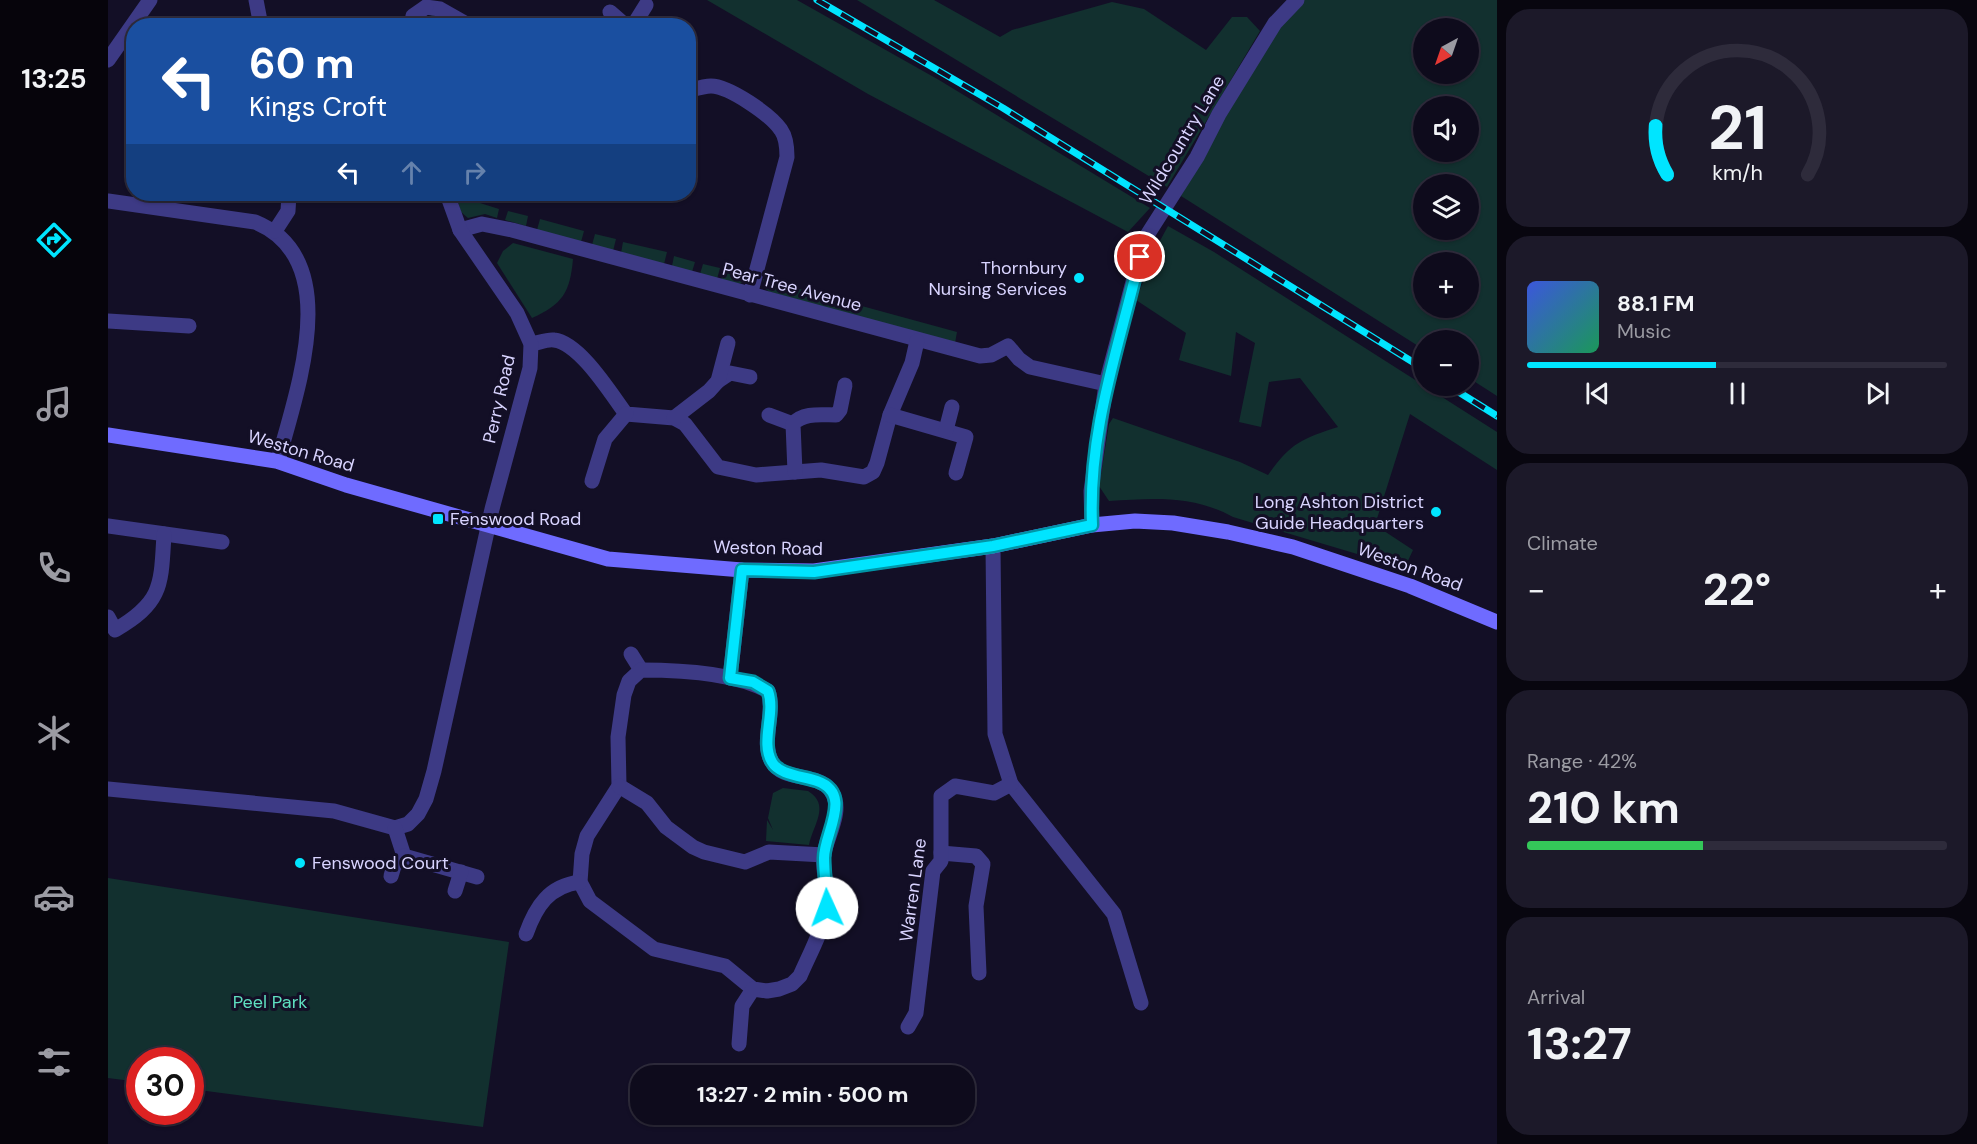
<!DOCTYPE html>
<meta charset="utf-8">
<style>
body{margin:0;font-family:"DM Sans",sans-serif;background:#1c1929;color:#f1f3f6;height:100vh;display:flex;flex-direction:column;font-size:22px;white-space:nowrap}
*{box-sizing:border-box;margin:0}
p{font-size:20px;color:#9b9ba3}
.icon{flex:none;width:33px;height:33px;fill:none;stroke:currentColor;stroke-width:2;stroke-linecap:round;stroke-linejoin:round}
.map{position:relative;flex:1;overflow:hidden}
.panel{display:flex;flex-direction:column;gap:9px;padding:9px;background:#08060f;width:480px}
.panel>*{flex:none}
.guide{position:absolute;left:18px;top:18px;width:570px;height:183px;border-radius:24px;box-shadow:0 2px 4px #0004,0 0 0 2px #2e2b3b;background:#1a4fa0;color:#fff;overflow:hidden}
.needle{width:39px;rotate:220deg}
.controls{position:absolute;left:1305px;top:18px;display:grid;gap:12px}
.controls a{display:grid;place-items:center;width:66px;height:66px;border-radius:50%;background:#0e0b1c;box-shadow:0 2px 4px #0004,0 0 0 2px #2e2b3b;font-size:30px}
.speed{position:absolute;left:18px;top:1047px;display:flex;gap:12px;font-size:30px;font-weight:700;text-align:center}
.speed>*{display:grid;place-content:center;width:78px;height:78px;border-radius:50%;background:#0e0b1c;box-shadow:0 2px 4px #0004,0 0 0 2px #2e2b3b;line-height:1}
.speed .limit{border:9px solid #d22;background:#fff;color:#111}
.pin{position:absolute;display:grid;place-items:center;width:51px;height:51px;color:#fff;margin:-26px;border:3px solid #fff;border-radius:50%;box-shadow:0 2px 6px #0007}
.me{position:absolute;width:66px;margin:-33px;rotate:358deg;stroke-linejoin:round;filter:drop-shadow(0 0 4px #0008)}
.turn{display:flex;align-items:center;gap:21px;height:126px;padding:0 24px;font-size:27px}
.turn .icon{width:78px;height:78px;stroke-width:2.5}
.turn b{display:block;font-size:42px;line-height:51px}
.lanes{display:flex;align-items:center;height:57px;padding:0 24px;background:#0003;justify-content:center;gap:30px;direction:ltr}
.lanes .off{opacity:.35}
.big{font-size:45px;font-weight:700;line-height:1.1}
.panel .tile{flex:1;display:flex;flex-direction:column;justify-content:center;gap:9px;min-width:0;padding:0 21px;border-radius:24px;background:#1c1929}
.panel .dial{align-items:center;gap:0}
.dial svg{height:156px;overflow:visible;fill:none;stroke:#2e2b3b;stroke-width:7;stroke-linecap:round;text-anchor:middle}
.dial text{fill:#f1f3f6;stroke:none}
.song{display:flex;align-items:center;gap:18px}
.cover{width:72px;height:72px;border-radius:9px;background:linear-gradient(135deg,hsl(230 70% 55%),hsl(150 70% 35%))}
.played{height:6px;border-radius:3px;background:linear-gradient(90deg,#00e5ff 45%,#2e2b3b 45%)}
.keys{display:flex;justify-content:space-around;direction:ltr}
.heat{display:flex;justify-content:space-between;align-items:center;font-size:33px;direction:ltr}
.charge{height:9px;border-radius:4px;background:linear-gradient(90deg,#34c759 42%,#2e2b3b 0)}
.trip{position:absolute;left:522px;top:1065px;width:345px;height:60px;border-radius:24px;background:#0e0b1c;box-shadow:0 2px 4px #0004,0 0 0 2px #2e2b3b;font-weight:700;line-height:60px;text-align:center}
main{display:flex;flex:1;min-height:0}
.tabs{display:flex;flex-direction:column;width:108px;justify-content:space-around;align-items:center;background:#06040b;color:#9b9ba3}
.tabs .icon{width:42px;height:42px}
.tabs .active{color:#00e5ff}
.tabs b{font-size:27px;color:#f1f3f6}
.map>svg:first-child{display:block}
.green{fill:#12302f;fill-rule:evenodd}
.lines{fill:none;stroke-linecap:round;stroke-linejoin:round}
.street{stroke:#3d3a85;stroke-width:15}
.secondary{stroke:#6f6bff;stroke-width:15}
.rail-casing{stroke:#00e5ff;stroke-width:7}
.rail{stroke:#130f26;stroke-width:4.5;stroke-dasharray:14;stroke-linecap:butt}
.route-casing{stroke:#0095a6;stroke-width:15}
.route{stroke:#00e5ff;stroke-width:10}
.poi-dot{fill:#00e5ff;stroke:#130f26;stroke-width:2}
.labels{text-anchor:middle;stroke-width:6;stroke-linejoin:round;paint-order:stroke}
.street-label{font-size:18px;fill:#d9d4ff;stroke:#130f26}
.poi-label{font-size:18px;fill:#d9d4ff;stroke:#130f26;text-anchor:end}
.park-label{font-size:18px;fill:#5fe0c0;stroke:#130f26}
</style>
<main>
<nav class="tabs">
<b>13:25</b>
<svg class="icon active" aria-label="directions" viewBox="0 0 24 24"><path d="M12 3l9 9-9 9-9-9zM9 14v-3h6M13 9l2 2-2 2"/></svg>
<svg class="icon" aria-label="music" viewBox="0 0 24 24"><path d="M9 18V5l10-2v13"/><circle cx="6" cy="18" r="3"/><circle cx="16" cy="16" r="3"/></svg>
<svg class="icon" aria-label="phone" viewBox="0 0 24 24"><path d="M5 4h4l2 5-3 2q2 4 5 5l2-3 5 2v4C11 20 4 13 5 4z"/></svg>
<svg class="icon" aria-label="climate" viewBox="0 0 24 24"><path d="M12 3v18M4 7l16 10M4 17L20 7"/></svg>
<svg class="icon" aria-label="car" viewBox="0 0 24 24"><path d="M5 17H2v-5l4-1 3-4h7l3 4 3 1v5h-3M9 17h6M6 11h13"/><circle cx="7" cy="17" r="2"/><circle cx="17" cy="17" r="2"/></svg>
<svg class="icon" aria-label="filters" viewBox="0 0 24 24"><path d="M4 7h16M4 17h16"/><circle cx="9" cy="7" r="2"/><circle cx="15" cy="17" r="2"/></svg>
</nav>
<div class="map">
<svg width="1389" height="1144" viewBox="0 0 1389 1144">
<rect width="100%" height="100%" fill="#130f26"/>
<g class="green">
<path d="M599 0H689L831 80 1042 208 1020 232 760 94Z"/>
<path d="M749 0H826L892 37 904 30 1004 2 1036 9 1098 50 1124 17H1139L1152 31 1059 187Z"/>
<path d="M1195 0H1389V396L1361 378 1360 340H1316L1315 349 1073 196C1109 129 1143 56 1195 0ZM1316 28H1360V74H1316ZM1316 106H1360V152H1316ZM1316 184H1360V230H1316ZM1316 262H1360V308H1316Z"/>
<path d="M324 15 338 18 331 25 311 26Z"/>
<path d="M353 197 391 209 389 218 377 214 360 218 353 212 349 198Z"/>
<path d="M400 211 420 216 418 226 397 220Z"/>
<path d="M432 219 476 231 473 242 429 230Z"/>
<path d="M1060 226 1106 252 1389 432V470L1302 414 1267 525 1305 550 1298 565H1286L1125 517C1086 495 1045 498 1001 501L991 486 1001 424 1005 418 1132 462 1160 475C1183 443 1193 439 1230 427L1192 378 1161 382 1153 427 1131 422 1147 343 1128 332 1123 376 1071 360 1078 333 1028 300 1047 250Z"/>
<path d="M487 234 508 239 505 251 484 245Z"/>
<path d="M515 242 559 252 556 264 513 253Z"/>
<path d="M405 243 465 259C462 292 455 304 424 318L389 263 395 251Z"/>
<path d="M566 256 587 262 584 272 564 266Z"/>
<path d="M595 264 612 268 609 279 592 274Z"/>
<path d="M616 269 642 276C635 288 625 283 613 280Z"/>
<path d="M655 279 849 332 847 343 662 292 657 289Z"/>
<path d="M675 788 700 791C723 805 705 825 701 845L658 841 659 820 665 830 660 818 665 793Z"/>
<path d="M0 878 401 942 375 1127 83 1089 82 1060H32L31 1082 0 1078Z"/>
</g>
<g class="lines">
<g class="street">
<path d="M148 0 153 26"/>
<path d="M318 7 332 9 362 26"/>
<path d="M502 12 518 26"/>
<path d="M303 26 305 16 318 7"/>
<path d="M525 26 538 5"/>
<path d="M0 60 42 0"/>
<path d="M580 91C587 89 596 86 603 86 621 86 663 115 673 130 678 137 679 148 679 157L642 295"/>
<path d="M0 201 147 222C238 259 188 392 170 461"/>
<path d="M352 230 374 224 404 230 872 356 883 355 900 346 911 359 922 367 998 384"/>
<path d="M167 231 180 211 181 194"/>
<path d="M0 321 81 326"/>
<path d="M423 344C430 343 439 339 446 340 472 343 503 394 518 414L566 418 577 424 610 467 648 475 713 470 756 477 765 472 769 463 782 415 804 363 809 341"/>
<path d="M610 381 622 373 642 377"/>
<path d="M661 415 685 424"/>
<path d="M782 415 858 437 848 473"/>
<path d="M566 418 601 391 610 381 620 343"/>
<path d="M838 430 844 407"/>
<path d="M687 472 685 424C695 412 714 415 728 415L732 410 737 385"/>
<path d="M484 481 497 439 518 414"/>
<path d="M984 525 983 491 998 384 1036 240 1089 157 1111 114 1167 23 1189 0"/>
<path d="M0 526 114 542"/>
<path d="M885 546 887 734 903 784 1006 914 1033 1003"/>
<path d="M0 617 7 630C55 602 53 585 56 534"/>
<path d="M523 654 533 670"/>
<path d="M533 670C571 670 627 673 660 691 668 713 652 742 664 762 675 782 710 772 723 791 736 809 720 834 716 853 713 870 722 890 719 907 715 930 701 955 692 976L684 984 671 989 659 991 645 989 617 966 546 949 482 901 472 882 474 854 479 836 511 786 510 737 516 695 521 681Z"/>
<path d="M622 678 634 570"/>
<path d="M511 786 539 803 558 827 585 847 596 852 637 862 661 852 716 855"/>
<path d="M0 789 226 811 287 828 300 824 310 814 318 799 326 771 384 509 422 368 423 344 409 313 352 230 339 194"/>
<path d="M287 828 296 856 369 877"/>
<path d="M833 853 868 856 875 864 868 906 871 973"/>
<path d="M283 876 286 866 296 856"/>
<path d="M347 891 353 872"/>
<path d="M418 934C428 906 441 886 472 882"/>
<path d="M800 1027 808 1013 825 871 833 861V796L847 786 886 793 903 784"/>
<path d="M631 1044 634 1006 645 989"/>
</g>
<path class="secondary" d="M0 435 168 461 238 485 500 559 634 570 706 571 885 546 984 525 1027 521 1065 523 1120 532 1185 547 1302 586 1389 622"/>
<g class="rail-casing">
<g id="rail">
<path d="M709 0 895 108 1316 369"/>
<path d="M1341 386 1389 416"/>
</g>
</g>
<use href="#rail" class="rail"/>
</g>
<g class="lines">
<g class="route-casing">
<path id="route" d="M719 908C719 891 716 874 716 858 716 833 746 794 709 781 695 776 671 775 664 762 652 742 668 713 660 691L645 682 622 678 634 570 706 572 885 546 984 525C980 429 1011 348 1032 257"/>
</g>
<use href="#route" class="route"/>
</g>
<g class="poi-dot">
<circle cx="971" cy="278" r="6"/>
<circle cx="1328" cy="512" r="6"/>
<rect x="324" y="513" width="12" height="12" rx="3"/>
<circle cx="192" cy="863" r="6"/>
</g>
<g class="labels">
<g class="street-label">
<text transform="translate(1074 140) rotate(-59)" y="6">Wildcountry Lane</text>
<text transform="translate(684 287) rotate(15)" y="6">Pear Tree Avenue</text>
<text transform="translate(391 399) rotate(-77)" y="6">Perry Road</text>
<text transform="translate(193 451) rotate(16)" y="6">Weston Road</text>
<text transform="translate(660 548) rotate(1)" y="6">Weston Road</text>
<text transform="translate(1302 567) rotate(20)" y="6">Weston Road</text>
<text transform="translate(805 890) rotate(-82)" y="6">Warren Lane</text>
</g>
<g class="poi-label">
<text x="959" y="274">Thornbury<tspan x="959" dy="21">Nursing Services</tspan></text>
<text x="1316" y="508">Long Ashton District<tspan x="1316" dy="21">Guide Headquarters</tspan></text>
<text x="342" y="525" text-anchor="start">Fenswood Road</text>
<text x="204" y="869" text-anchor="start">Fenswood Court</text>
</g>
<g class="park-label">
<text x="162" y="1008">Peel Park</text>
</g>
</g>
</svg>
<div class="controls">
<a><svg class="needle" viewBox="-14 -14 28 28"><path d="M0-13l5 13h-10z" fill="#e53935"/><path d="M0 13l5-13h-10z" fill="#9b9ba3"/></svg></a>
<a><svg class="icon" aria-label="sound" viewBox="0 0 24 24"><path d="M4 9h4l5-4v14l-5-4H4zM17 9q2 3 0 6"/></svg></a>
<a><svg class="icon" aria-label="layers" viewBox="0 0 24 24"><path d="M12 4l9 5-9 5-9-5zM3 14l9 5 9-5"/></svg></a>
<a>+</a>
<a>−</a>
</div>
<div class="speed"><div class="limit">30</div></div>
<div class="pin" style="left:1032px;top:257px;background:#d93025"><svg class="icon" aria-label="arrive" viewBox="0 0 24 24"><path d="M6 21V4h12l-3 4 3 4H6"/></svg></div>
<svg class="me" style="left:719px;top:908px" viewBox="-20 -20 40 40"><circle r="19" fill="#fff"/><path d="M0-13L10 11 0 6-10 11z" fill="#00e5ff"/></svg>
<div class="trip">13:27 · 2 min · 500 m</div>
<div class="guide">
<div class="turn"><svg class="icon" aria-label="left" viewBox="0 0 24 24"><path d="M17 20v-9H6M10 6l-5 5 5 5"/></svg><div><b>60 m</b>Kings Croft</div></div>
<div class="lanes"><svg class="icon" aria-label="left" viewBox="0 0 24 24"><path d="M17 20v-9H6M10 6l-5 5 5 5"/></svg><svg class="icon off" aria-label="ahead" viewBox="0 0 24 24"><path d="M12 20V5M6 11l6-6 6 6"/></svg><svg class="icon off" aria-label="right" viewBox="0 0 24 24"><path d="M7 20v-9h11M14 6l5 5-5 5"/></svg></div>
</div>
</div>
<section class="panel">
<div class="tile dial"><svg viewBox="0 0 100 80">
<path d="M14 69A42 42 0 1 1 86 69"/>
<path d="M14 69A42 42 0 0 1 8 44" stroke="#00e5ff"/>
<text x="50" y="56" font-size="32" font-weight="700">21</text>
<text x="50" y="72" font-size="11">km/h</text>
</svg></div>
<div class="tile">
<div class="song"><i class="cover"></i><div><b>88.1 FM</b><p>Music</p></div></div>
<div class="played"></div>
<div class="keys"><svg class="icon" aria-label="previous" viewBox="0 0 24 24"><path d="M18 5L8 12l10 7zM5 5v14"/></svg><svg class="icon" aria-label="pause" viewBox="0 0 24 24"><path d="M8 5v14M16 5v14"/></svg><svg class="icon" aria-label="next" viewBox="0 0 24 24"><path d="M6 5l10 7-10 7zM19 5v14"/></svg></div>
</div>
<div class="tile"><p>Climate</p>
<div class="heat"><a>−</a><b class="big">22°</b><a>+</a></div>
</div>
<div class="tile"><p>Range · 42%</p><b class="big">210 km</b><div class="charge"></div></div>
<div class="tile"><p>Arrival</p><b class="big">13:27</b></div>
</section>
</main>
